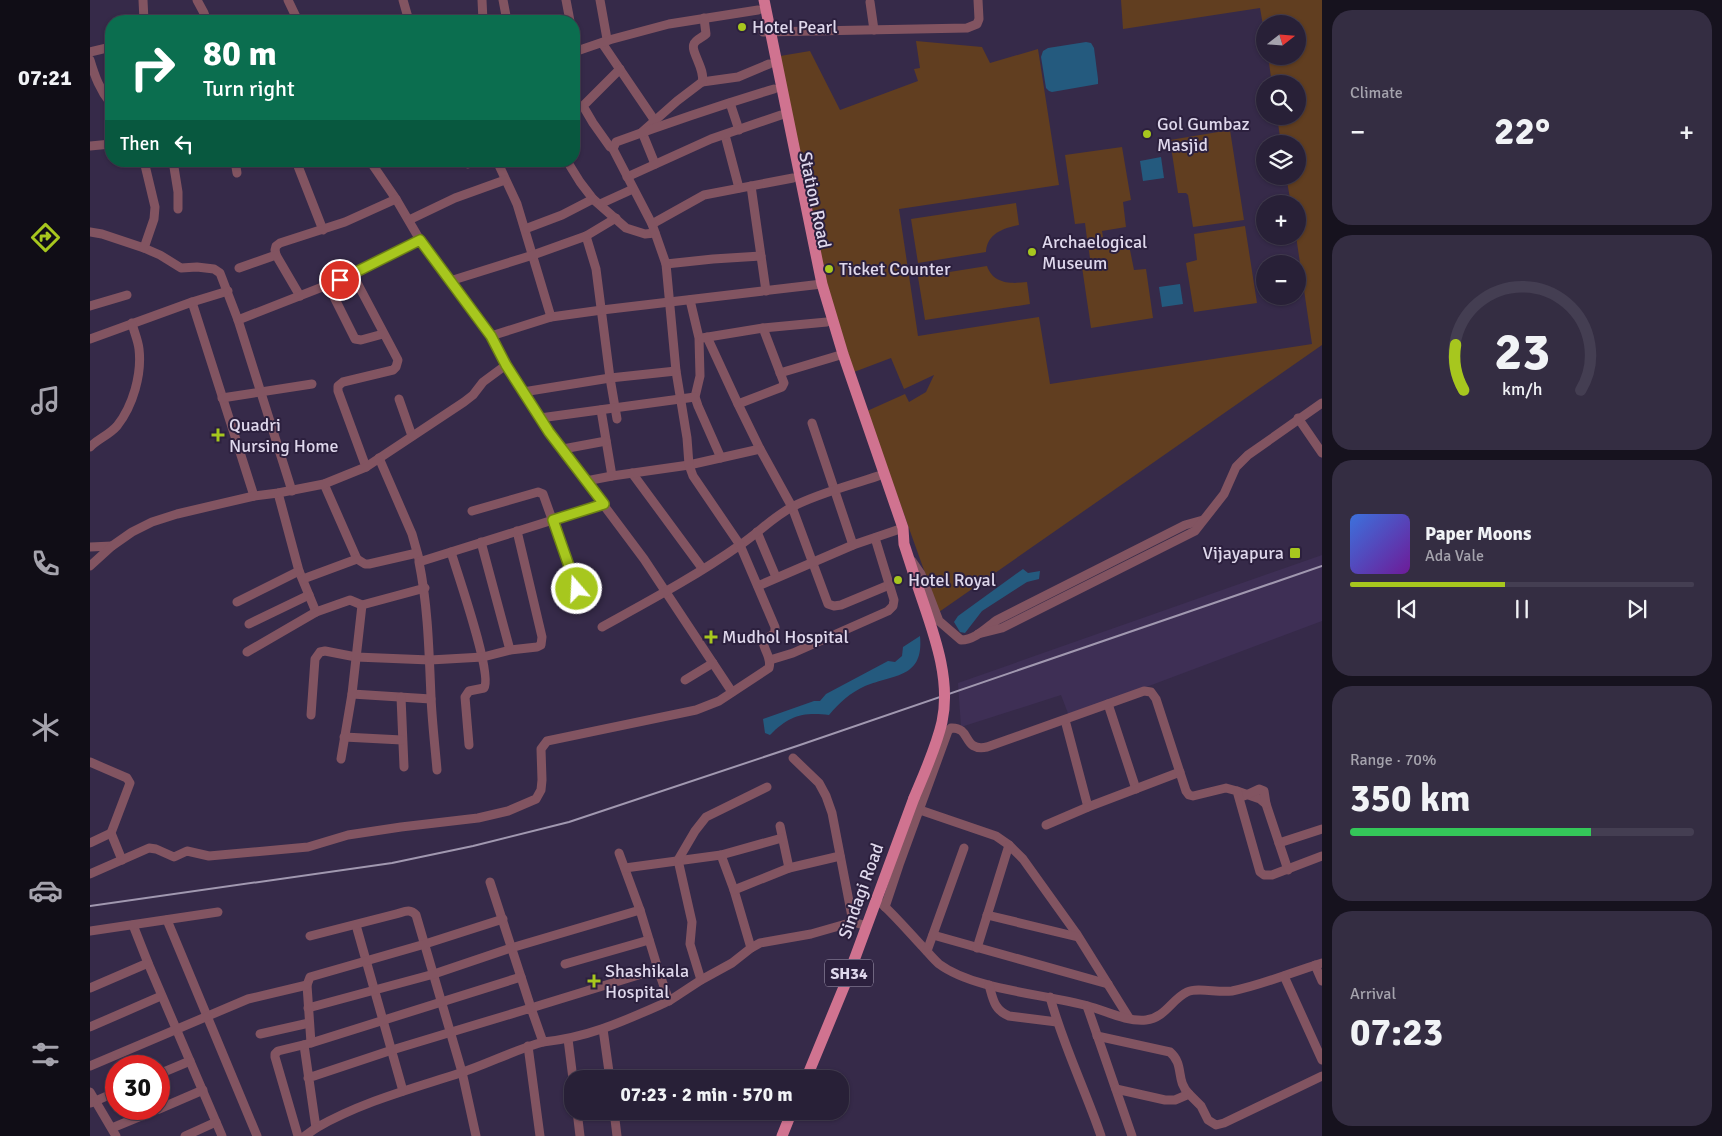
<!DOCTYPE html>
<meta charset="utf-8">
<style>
body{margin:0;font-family:Signika,sans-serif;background:#342d42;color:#f1f3f6;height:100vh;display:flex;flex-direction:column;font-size:19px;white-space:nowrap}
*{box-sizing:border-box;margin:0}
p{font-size:16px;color:#a5a3ad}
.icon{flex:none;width:28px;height:28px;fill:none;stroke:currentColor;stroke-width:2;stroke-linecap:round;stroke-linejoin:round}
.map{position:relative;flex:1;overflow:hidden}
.side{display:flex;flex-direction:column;gap:10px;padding:10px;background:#16121e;width:400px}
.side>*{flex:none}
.banner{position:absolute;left:15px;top:15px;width:475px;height:152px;border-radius:20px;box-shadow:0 1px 4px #0004,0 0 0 1px #443e52;background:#0b6e4f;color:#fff;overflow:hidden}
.needle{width:32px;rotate:73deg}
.fabs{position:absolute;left:1166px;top:15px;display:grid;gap:10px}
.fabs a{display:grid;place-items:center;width:50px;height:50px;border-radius:50%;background:#282037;box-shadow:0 1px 4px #0004,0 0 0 1px #443e52;font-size:25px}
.speed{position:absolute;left:15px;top:1055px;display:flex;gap:10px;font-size:25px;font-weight:700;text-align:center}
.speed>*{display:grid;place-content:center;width:65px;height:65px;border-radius:50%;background:#282037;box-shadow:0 1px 4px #0004,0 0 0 1px #443e52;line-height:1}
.speed .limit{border:8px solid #d22;background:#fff;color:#111}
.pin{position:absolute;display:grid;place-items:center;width:42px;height:42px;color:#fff;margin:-21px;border:2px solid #fff;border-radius:50%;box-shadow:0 1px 5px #0007}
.me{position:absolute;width:55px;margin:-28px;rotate:341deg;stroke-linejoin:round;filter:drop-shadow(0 0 4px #0008)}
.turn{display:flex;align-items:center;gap:18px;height:105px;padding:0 15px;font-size:22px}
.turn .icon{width:65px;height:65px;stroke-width:2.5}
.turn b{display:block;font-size:35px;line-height:42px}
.then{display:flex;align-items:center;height:48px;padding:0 15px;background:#0003;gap:10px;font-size:19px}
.big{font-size:38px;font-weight:800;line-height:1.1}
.side .card{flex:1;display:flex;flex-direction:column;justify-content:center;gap:8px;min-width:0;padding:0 18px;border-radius:20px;background:#342d42}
.side .dial{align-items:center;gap:0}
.dial svg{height:130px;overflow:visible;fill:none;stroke:#443e52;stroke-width:7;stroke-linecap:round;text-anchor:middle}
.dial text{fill:#f1f3f6;stroke:none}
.song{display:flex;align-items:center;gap:15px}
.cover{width:60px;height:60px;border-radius:8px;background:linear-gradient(135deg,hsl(220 70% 55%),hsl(280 70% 35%))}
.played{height:5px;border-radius:2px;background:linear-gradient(90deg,#a7c71e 45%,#443e52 45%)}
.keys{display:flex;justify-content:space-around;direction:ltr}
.heat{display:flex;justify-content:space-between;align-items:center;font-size:28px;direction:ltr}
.charge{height:8px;border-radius:4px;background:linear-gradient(90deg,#34c759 70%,#443e52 0)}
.trip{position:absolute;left:474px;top:1070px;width:285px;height:50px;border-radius:20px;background:#282037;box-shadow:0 1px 4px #0004,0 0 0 1px #443e52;font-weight:800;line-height:50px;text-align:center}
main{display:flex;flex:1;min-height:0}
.dock{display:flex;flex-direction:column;width:90px;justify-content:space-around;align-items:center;background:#100d16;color:#a5a3ad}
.dock .icon{width:35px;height:35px}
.dock .on{color:#a7c71e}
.dock b{font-size:22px;color:#f1f3f6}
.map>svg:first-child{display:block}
.built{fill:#3e2f55}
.green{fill:#613e20}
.water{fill:#245a7e}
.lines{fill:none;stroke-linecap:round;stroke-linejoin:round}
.minor{stroke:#825461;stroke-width:9}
.major{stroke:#d07390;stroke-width:11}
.rail{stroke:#a198b0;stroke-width:2}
.major-bridge{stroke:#d07390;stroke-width:11}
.route-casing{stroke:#6d8114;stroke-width:12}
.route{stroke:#a7c71e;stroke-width:9}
.poi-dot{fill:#a7c71e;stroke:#2c203e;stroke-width:2}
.labels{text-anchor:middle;stroke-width:4;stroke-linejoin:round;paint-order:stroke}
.shield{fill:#2c203e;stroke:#a9a1b8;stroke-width:1}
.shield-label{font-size:16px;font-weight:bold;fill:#dfd8ec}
.poi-label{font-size:18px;fill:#dfd8ec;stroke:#2c203e;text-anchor:start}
.street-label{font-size:18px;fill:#dfd8ec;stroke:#2c203e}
</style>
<main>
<nav class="dock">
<b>07:21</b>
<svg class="icon on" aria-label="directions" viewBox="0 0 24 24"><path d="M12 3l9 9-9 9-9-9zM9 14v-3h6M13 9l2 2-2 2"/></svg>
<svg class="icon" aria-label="music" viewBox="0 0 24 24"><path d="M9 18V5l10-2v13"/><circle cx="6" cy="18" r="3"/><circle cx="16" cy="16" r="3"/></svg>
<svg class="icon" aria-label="phone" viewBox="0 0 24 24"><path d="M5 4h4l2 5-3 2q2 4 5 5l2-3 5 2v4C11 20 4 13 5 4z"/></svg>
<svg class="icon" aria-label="climate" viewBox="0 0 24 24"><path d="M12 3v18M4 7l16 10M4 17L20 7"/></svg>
<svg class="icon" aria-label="car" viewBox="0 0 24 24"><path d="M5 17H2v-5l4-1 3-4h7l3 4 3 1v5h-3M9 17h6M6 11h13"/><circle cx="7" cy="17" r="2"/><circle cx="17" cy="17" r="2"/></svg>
<svg class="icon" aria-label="filters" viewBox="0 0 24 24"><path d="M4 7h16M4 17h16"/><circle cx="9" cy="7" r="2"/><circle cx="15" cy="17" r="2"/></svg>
</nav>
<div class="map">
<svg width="1232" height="1136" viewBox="0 0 1232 1136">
<rect width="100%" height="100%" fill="#362a49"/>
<path class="built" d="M1232 555V621L979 716 971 695 871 727 868 683Z"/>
<g class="green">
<path d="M1031 0H1232V345L849 612 777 411 815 394 819 402 836 392 844 375 814 389 801 358 764 372 738 290 690 56 720 51 750 110 828 81 824 69 830 68 826 41 892 47 900 63 948 49 969 185 809 209 828 336 949 317 960 384 1222 344 1206 236H1208V204H1201L1196 176H1208V144H1191L1187 116H1208V84H1182L1178 56H1208V24H1175V37L1170 8 1033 29Z"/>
<path d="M1140 130 1154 220 1103 227 1098 195 1096 193H1088L1080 140Z"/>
<path d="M1032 147 1041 200 1033 202 1036 227 1012 231 1013 237 997 239 995 223 985 224 975 155Z"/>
<path d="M926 203 929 225C914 228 897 233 896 252L828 263 821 219Z"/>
<path d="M1155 226 1167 303 1104 312 1096 263 1107 260 1104 234Z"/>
<path d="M1013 243 1015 248 1039 245 1044 270 1056 269 1063 318 1001 328 992 267 1001 265 998 245Z"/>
<path d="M897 266C903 284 921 284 937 282L940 304 835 320 828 277Z"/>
</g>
<g class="water">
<path d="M996 42 1001 43 1004 48 1008 79V84L962 92 959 91 956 88 951 57 953 51 958 48Z"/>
<path d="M1071 157 1074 178 1053 181 1050 161Z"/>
<path d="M1090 284 1093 304 1072 307 1069 287Z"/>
<path d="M933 569 938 573 950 571 949 579 937 582 892 611 875 633 870 632 864 622 868 616Z"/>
<path d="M830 636C834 678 805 674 775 686 760 693 750 702 739 715 712 712 699 716 680 735L675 733 673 719 724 701H730L736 694 798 661 805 662 812 656 813 647Z"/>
</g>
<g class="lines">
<g class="minor">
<path d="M53 0 54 21"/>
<path d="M107 0 114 13 117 21"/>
<path d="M198 0 208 21"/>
<path d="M313 0 319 21"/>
<path d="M392 0 393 21"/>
<path d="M413 0 417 21"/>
<path d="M476 0 480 21"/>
<path d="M510 0 517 39 519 40"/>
<path d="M780 2 784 30"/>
<path d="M673 32 877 28 887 24 889 19 888 0"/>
<path d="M484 41 486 51"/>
<path d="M512 43 565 121"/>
<path d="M0 52 21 47"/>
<path d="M484 52 519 40 579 24 668 10"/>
<path d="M0 60C5 77 10 90 21 104"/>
<path d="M612 82 648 77 679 64"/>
<path d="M640 103 649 130"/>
<path d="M635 135 649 188"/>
<path d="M0 146 21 144"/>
<path d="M520 147 503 123 493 106 530 69"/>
<path d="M83 161 88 192V209"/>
<path d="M145 161 147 173"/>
<path d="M206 161 233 230"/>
<path d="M280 161 306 199 330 240 401 336 416 365 459 432 554 559 642 692"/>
<path d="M407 161 427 204 461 317"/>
<path d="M477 161 490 182 503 199 536 228 555 234 565 233"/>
<path d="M378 164 384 161"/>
<path d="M565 164 552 132 587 101 612 82C616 70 600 51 604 44 605 40 613 37 616 34L614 18"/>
<path d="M537 177 621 139 691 115"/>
<path d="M661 186 676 291"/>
<path d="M510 204 543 189"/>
<path d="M319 220 365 198 415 180"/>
<path d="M562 224 614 195 703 178"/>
<path d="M435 229 472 215 503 199"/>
<path d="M0 232 12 234 54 248 70 255 91 268 107 267 124 269 130 273 148 320 202 491"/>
<path d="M496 236 506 269 520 378 527 419"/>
<path d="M54 248 64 219 65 207 54 161"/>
<path d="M186 255 185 250 186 246 190 243 255 222 306 199"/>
<path d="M576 264 623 259 671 256"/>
<path d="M149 268 186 255 210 296"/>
<path d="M263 275 308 360 306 367 303 370 253 382 248 386V391L276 467"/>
<path d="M360 281 443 255 496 236 526 218"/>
<path d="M238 285 265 339 271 340 293 334"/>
<path d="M600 300 609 338 610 376 605 397 608 406 631 458"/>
<path d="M102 302 164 496"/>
<path d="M0 306 37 295"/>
<path d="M148 320 263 275 330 240"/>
<path d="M401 336 461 317 512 310 732 284"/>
<path d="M617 337 648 404 670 449 702 507 738 604 744 606 751 605 799 585"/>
<path d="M612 338 673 328 737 322"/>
<path d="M0 339 102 302 138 291"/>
<path d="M690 373 747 356"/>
<path d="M433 392 520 378 586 371"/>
<path d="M132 398 222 384"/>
<path d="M309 399 322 436"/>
<path d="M648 404 692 387 694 383 673 328"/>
<path d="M511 410 522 476"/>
<path d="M450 418 605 397"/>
<path d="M1208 418 1232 453"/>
<path d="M722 423 763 545"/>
<path d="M0 447C8 439 19 435 27 426 43 406 52 374 49 349 48 340 44 332 42 323"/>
<path d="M473 449 516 441"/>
<path d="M289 458 322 534 329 559"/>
<path d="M542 473 612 568"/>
<path d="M496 481 522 476 599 465 670 449"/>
<path d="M234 484 267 559"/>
<path d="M188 493 209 571 226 612"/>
<path d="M382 511 448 492 453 494 487 589"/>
<path d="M667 532 686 577"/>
<path d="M391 542 420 650"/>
<path d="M0 547 22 546"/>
<path d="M361 552C367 572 403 675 394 688L379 691 375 697 379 745"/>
<path d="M822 561 831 574 849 621 871 640C885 640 897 627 907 620L1095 525 1113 520"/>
<path d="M0 566 22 546 42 532 62 522 87 514 164 496 188 493 234 484 276 467 374 402 383 395 393 382 416 365"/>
<path d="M213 579 267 559 275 564H279L327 553"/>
<path d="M668 586 763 545 813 528"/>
<path d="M147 602 209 571"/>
<path d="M159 624 219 595"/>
<path d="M512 627C559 601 606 576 650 545 668 533 683 517 702 507 729 493 759 486 788 476"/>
<path d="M888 634 912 628 1105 531 1134 494 1146 467 1158 455 1232 403"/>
<path d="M157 652 226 612 260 600 272 605"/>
<path d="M680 660 703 653 798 611 803 606 804 600 785 538"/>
<path d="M595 680 623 663"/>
<path d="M262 694 341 699"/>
<path d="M311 697 314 767"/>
<path d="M1018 704 1046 789"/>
<path d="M221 715 225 659 230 652 235 651 266 657 340 660 393 657 420 650 447 647 451 645 452 637 427 531"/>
<path d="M975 720 998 807"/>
<path d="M254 737 312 740"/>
<path d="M703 758 729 783 736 796 742 813 763 922"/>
<path d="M251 759 262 694 272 605 335 588"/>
<path d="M0 762 37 778 40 783 21 833 32 860"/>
<path d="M347 770C345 746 342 721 341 697 339 651 338 606 329 562L514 504"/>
<path d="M1147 791 1170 799 1176 804 1198 870"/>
<path d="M1154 796 1169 789 1174 791 1176 804"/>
<path d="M830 810 906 836 919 845 933 859 986 933 1039 1018"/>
<path d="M956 825 998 807 1090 772"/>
<path d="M690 826 699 868"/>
<path d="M0 843 21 833"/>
<path d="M1189 843 1232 829"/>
<path d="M529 853 550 910 568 969"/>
<path d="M631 855 644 890 661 948"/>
<path d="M535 868 631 855 692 838"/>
<path d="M0 874 59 848 66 849 84 857 97 851 119 856 218 847 258 835 311 827 388 818 418 811 446 799 451 790 452 780 451 749 457 741 606 710 629 701 679 668C682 658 674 651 673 641L685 633V627L650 545 603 476 599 465 597 438 586 371 576 264 562 224 523 149 526 142C578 123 631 105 684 89"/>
<path d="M400 882 431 977"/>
<path d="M644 890 699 868 750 856"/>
<path d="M792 904C806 917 818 931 831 945 837 951 843 959 849 964 884 990 955 994 998 1006 1016 1011 1037 1022 1056 1020 1075 1018 1082 999 1097 992 1108 987 1128 993 1142 991 1173 985 1202 972 1232 963"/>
<path d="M795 907 809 865 858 731 861 728C882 727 872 752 897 747L1054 691 1061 692 1066 699 1096 791 1099 795 1103 796 1136 788 1147 791 1170 872 1174 875H1182L1232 856"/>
<path d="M897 915 988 937"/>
<path d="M77 920 167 1136"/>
<path d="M43 925 58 963 132 1136"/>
<path d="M266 925 313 1091"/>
<path d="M0 931 128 912"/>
<path d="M843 935 1018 984"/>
<path d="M220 936 306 914C314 912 320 908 326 915L372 1072 386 1136"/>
<path d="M887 948 919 845"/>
<path d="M837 951 874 848"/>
<path d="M475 964 559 940"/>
<path d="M1225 965 1232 981"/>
<path d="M1194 976 1232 1060"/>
<path d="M611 980 600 944 602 922 588 860 605 831 616 817 677 787"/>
<path d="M899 985C903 999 904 1010 919 1016L967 1022"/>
<path d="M0 988 58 963"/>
<path d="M960 997C973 1045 995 1089 1011 1136"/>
<path d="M997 1006 1042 1136"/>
<path d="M218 1008 344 974 421 948 550 910"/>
<path d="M0 1027 71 996"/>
<path d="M513 1029 520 1079"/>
<path d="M170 1034 219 1023"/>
<path d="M1007 1036 1080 1052C1095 1065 1085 1080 1099 1094"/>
<path d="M478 1039 483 1079"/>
<path d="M453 1042C501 1037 536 1020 579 1001"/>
<path d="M221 1043 217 985 220 977 335 944 413 919"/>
<path d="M214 1045 226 1128C271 1102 321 1089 370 1073 398 1064 424 1050 453 1042L441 1008 302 1050 218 1078"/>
<path d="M438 1046 450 1136"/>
<path d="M0 1066 158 999 217 985"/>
<path d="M69 1074 100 1061"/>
<path d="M1026 1089 1075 1100H1085L1099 1094 1111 1106 1118 1120 1126 1125 1134 1123 1232 1076"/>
<path d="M0 1092 26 1136"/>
<path d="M1 1103 26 1092"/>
<path d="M69 1109 113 1090"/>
<path d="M487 1111 490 1136"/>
<path d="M524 1111 527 1136"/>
<path d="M22 1128 68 1109"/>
<path d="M95 1136 126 1122"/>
<path d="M208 1136 185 1057V1054L188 1051 221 1043 431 977 441 1008 568 969 579 1001 611 980 642 963 661 948 670 943 721 934 763 922 777 926"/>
<path d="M215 1136 226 1128"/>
</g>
<g class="major">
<path d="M674 0 732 284 753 354 813 528 814 544 827 584"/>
<path d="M716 1079 756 982 824 798"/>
<path d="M692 1136 702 1111"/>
</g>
<path class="rail" d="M0 906 302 863 383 846 479 822 707 746 1232 566"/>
<path class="major-bridge" d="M824 798C834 774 846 748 852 722 862 676 841 627 827 584"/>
</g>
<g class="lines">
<g class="route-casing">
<path id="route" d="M250 280 330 240 401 336 416 365 459 432 514 504 463 520 487 589"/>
</g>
<use href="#route" class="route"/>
</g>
<g class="poi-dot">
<circle cx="652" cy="27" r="5"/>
<circle cx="1057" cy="134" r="5"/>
<circle cx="942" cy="252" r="5"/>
<circle cx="739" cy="269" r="5"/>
<path d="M125.5 427.5h5v5h5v5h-5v5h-5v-5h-5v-5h5z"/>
<rect x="1199" y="547" width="12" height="12" rx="2.5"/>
<circle cx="808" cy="580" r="5"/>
<path d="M618.5 629.5h5v5h5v5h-5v5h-5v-5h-5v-5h5z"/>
<path d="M501.5 973.5h5v5h5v5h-5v5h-5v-5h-5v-5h5z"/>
</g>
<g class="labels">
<rect class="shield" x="735" y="959.5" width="48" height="27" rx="4"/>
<g class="shield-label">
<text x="759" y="979">SH34</text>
</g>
<g class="poi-label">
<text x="662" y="33">Hotel Pearl</text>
<text x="1067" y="130">Gol Gumbaz<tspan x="1067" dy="21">Masjid</tspan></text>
<text x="952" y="248">Archaelogical<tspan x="952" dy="21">Museum</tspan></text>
<text x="749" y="275">Ticket Counter</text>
<text x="139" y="431">Quadri<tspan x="139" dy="21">Nursing Home</tspan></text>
<text x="1194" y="559" text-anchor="end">Vijayapura</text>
<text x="818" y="586">Hotel Royal</text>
<text x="632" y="643">Mudhol Hospital</text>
<text x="515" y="977">Shashikala<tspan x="515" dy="21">Hospital</tspan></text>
</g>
<g class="street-label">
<text transform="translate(725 200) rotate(78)" y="6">Station Road</text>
<text transform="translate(771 891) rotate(-70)" y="6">Sindagi Road</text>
</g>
</g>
</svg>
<div class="fabs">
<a><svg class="needle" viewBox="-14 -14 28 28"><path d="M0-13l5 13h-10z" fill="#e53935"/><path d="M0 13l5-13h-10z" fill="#a5a3ad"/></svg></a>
<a><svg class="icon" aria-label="search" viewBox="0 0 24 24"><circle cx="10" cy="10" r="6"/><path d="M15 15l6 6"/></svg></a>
<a><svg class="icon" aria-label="layers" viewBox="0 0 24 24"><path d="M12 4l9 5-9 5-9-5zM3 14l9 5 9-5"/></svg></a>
<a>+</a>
<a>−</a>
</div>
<div class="speed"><div class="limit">30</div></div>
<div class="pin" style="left:250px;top:280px;background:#d93025"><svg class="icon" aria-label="arrive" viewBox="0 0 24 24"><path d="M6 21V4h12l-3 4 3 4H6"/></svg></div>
<svg class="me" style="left:487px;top:589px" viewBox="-20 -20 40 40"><circle r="17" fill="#a7c71e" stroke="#fff" stroke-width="3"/><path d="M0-11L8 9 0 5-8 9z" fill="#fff"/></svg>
<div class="trip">07:23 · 2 min · 570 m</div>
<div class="banner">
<div class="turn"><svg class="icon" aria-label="right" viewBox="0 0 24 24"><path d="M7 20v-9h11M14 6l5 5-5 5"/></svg><div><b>80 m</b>Turn right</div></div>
<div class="then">Then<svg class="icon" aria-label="left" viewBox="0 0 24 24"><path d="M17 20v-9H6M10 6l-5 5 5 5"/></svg></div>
</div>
</div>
<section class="side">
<div class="card"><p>Climate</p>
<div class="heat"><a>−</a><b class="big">22°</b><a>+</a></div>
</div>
<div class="card dial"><svg viewBox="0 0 100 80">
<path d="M14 69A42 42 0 1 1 86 69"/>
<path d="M14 69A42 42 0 0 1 9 41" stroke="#a7c71e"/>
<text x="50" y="56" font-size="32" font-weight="700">23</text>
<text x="50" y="72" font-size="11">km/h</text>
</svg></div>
<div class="card">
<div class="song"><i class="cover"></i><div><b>Paper Moons</b><p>Ada Vale</p></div></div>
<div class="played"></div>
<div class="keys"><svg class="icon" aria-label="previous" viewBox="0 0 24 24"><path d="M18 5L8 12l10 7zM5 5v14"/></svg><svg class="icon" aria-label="pause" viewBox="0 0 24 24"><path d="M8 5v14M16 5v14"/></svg><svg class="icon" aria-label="next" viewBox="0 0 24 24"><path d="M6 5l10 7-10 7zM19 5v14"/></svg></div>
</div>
<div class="card"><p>Range · 70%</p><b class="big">350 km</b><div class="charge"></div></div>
<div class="card"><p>Arrival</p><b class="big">07:23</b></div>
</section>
</main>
